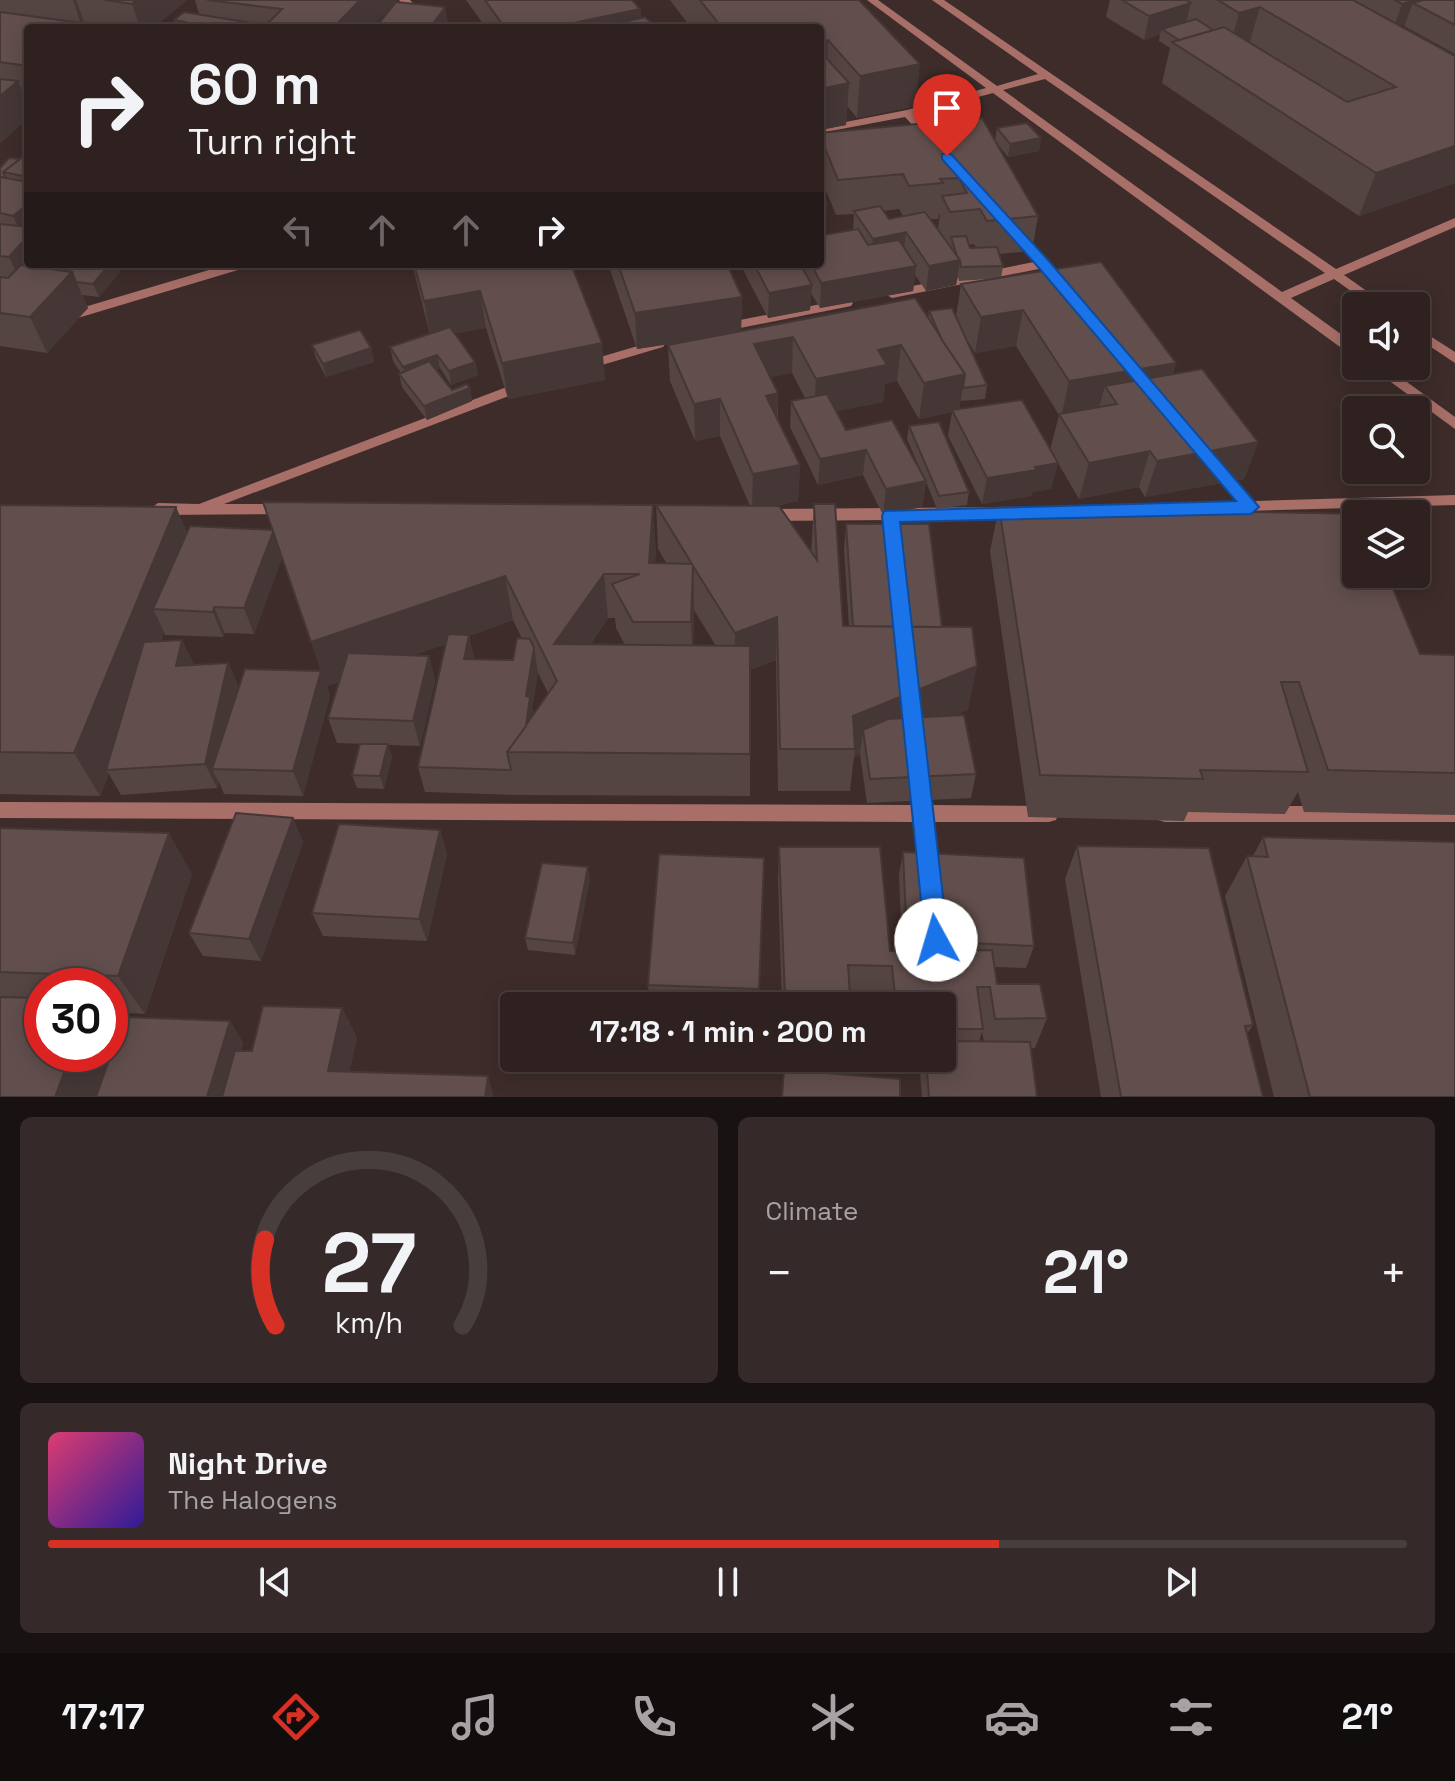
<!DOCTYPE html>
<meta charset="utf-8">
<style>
body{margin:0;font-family:"Space Grotesk",sans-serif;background:#362929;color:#f1f3f6;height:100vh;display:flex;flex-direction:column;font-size:30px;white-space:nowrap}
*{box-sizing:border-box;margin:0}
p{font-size:26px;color:#a7a3a5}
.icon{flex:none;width:44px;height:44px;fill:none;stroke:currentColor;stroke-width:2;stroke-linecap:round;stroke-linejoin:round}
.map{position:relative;height:1097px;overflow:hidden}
.panel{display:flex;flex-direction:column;gap:20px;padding:20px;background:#191212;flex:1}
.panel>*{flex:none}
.top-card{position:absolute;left:24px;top:24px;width:800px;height:244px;border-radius:8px;box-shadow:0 4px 20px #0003,0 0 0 2px #493e3e;background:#2e2120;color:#f1f3f6;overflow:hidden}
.buttons{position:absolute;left:1342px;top:292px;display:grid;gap:16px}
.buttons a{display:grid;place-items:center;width:88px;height:88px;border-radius:8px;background:#2e2120;box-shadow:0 4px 20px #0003,0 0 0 2px #493e3e;font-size:40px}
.speed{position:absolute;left:24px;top:968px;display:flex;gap:16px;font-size:40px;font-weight:700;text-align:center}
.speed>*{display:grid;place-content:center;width:104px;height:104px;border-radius:50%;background:#2e2120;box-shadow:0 4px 20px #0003,0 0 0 2px #493e3e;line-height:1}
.speed .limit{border:12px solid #d22;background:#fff;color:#111}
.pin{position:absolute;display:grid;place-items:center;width:68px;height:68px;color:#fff;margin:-82px -34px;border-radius:50% 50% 50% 0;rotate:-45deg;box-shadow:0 0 8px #0007}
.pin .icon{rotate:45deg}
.me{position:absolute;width:88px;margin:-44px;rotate:354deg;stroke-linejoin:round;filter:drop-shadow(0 0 6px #0008)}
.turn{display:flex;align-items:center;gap:28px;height:168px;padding:0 32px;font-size:36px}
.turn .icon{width:104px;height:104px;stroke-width:2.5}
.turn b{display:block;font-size:56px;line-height:68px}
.lanes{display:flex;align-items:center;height:76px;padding:0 32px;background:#0003;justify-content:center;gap:40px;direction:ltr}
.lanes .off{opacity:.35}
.big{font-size:60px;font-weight:600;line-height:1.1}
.panel .card{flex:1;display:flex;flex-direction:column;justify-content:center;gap:12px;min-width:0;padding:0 28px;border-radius:12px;background:#362929}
.panel .dial{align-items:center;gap:0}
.dial svg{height:208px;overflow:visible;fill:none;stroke:#493e3e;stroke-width:7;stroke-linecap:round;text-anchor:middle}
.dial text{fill:#f1f3f6;stroke:none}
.song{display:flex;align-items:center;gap:24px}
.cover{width:96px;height:96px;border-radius:12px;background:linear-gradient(135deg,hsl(340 70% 55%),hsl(250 70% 35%))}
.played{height:8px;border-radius:4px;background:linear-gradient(90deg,#d93025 70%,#493e3e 70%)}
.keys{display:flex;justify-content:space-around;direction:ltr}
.heat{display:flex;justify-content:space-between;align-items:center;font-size:44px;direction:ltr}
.panel .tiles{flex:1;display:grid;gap:20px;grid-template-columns:1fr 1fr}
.card:last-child{grid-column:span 2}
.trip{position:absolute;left:500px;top:992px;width:456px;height:80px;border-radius:8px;background:#2e2120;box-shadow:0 4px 20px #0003,0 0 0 2px #493e3e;font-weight:600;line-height:80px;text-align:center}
.tabs{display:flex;height:128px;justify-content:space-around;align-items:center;background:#120d0d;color:#a7a3a5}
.tabs .icon{width:56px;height:56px}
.tabs .current{color:#d93025}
.tabs b{font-size:36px;color:#f1f3f6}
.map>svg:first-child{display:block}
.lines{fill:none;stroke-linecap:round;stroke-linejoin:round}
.street{fill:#a86f68;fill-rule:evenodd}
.wall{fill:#544442;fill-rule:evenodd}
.shaded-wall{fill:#453736}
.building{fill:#624f4d;stroke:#453736;stroke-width:2}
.route{fill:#1a73e8;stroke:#114b97;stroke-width:2}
</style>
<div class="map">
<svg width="1455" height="1097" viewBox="0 0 1455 1097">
<rect width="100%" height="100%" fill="#3d2c2a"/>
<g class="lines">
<g class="street">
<path d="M399 0H410L436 28H425Z"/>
<path d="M867 0H878L997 86 1038 74 932 0H944L1336 269 1455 218V227L1344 275 1388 306H1372L1334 279 1291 298 1356 345V356L1351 355 993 93 915 114 937 139 931 142 927 141 905 117 820 133V127L907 110 986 88ZM1045 79 1325 273 1282 292 1003 90Z"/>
<path d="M28 94V102L0 122V113Z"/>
<path d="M1044 260 1049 261V267L892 298 885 294 892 290Z"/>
<path d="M229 264H249L248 267 71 320 66 321 59 317 61 314Z"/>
<path d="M846 299 853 303 851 306 720 332 713 328 720 324Z"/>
<path d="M1416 327 1455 352V363L1416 337Z"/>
<path d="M658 340 665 344 663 347 585 370 578 366 580 363Z"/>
<path d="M1369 366H1385L1455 417V429Z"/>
<path d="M525 380 532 385 530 388 224 504H286L292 506 294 510 292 514 158 515 150 509 158 503 199 504Z"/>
<path d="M1216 462 1221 463 1255 501 1455 495V505L1139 514 1137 510 1145 504 1237 501 1208 467Z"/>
<path d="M1018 507 1026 513 1018 519 766 521 758 515 766 509Z"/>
<path d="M919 772 926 774 931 805 1049 806 1056 808 1058 814 1056 820 1049 822H933L939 872 936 878 929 881 922 878 919 872 914 822 0 818V802L912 805 910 780 912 774Z"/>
<path d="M1165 806H1455V822H1165L1158 820 1156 814 1158 808Z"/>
</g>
</g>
<g class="wall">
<path d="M0 0H187L153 28H28V98L24 97 28 107V118L0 143Z"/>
<path d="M195 0H397L371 28H176L174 20 199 14Z"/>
<path d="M466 0H632L640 9 641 18 657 28H486Z"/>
<path d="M670 0H859L916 106 857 118 847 106 846 125 820 130V28H691Z"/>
<path d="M1110 0H1455V54L1404 26 1405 24 1400 26 1455 56V183L1359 216 1162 83 1170 48 1159 41 1160 34 1144 40 1106 17Z"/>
<path d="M997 128 1041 138 1039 151 1008 157 996 142 1038 216 1032 251 999 254 1003 266 1001 278 1176 363 1173 374 1258 442 1244 479 1145 497 1139 487 1079 499 1058 463 1051 489 1032 492 1031 496 982 504 948 436 952 412 919 419 897 381 885 384 883 402 836 411 846 430 922 474 907 439 909 426 969 492 967 505 937 509 926 482 922 507 883 515 863 475 818 485 790 427 791 401 805 398 792 373 770 377 778 393V419L800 465 798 501 777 506 811 553 814 504 843 626H849L844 550 846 524 942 627 968 710 954 716 976 774 971 798 867 803 860 754 854 757 850 791H778L776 660 750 670V796L516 795 425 792 418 767 446 644 414 655 429 656 435 681 420 746 388 745 392 757 384 789 357 788 352 775 364 744 337 743 328 718 339 682 327 686 330 696 303 796 224 794 219 782 217 788 121 795 109 774 100 796 0 794V505L176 507 187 533 656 549 655 563 667 564 658 549 656 505 750 506 720 436 695 441 670 381 668 345 683 342 637 349 608 264H820L824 235 853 230 854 214 836 215 820 176V133L995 140ZM899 209 903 216 889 219 883 211ZM939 214H940L938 229 930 219H938ZM974 244 976 248H970L969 245ZM741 266 768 318 810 310 811 293 820 308 913 291 915 275 926 291 956 285 958 277 959 281 988 279 961 284 956 317 929 311 928 318 741 331 742 297 729 269ZM963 333 975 353 1016 346 1059 415 1050 450 959 409 960 400 961 401 985 399 987 385ZM282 558 321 670 239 688 228 663 194 665 182 640 161 641 164 632 165 635 223 637 225 633 254 634ZM694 610 716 646 693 645ZM608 618H615L616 628 625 645H590ZM513 620 522 639 513 660 474 659 469 636ZM538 673 548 693 534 714 532 708Z"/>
<path d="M28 152V264H135L128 270 118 268 120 272 99 297 82 295 88 308 47 353 0 346V168L20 159Z"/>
<path d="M412 264H571L605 380 508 399 486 328 455 333 475 362 478 375 451 385 440 368 436 370 452 390 470 388 472 401 427 420 402 387 399 374 401 373 393 361 390 347 430 334Z"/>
<path d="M312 345 371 348 374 362 326 377 316 358Z"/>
<path d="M999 507 1420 654 1455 655V815L1304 812 1298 792 1285 814 1188 812 1184 821 1028 817 990 551Z"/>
<path d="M293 818 303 842 261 961 203 956 189 933Z"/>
<path d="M0 828 192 874 145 1014 110 1012V986H42V1054H110V1024L118 1034 230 1021 243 1043 241 1051H252L342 1008 357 1038 349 1072 0 1097Z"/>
<path d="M440 830 447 854 427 941 323 936 312 913Z"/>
<path d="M1263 837 1455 1097H1274L1225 896 1247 856H1253Z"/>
<path d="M1077 846 1253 1025 1247 1034 1263 1097H1101L1065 879Z"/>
<path d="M779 847 890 951H902L899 875 903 852 1034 946 1026 968 995 967 997 984 1047 1018 1035 1048H1031L1037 1097H922L919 1062H893L892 1058H942V1006H887L886 997 850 996 848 1006H782L778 880ZM982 1032 984 1041H979Z"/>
<path d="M764 858 759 1006H650L648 985Z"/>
<path d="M590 879 575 955 528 950 525 938Z"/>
</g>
<g class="shaded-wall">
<path d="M73 0H76L85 25 82 27Z"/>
<path d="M136 0H187L153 28H140L132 4Z"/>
<path d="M360 0H397L371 28H333Z"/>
<path d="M1416 0H1440L1413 3 1405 24 1394 27 1402 4Z"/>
<path d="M1191 3 1185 27 1162 29 1160 34 1144 40 1149 16Z"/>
<path d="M445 7 449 28H430Z"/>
<path d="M1260 7 1248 48 1228 53 1239 13Z"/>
<path d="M640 9 641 28H550Z"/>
<path d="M828 40 826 81 820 83V42Z"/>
<path d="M920 64 916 106 857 118 860 76Z"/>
<path d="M18 81 28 107V118L0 143V96Z"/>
<path d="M849 83 846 125 820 130V89Z"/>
<path d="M1041 138 1039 151 1008 157 1010 144Z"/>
<path d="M1455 146V183L1359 216 1376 173Z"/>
<path d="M28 204V264H37L21 282 9 257 24 240 13 216Z"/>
<path d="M827 205 826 218 820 219V206Z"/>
<path d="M906 232 903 258 870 264 873 239Z"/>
<path d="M960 260 956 285 926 291 929 266Z"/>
<path d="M110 264H117L120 272 99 297 93 284Z"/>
<path d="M126 264H135L128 270Z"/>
<path d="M723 264H741V266L723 270Z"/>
<path d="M916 266 913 291 820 308 821 283Z"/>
<path d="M72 272 88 308 47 353 30 317Z"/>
<path d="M812 285 810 310 768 318 769 293Z"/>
<path d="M480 291 486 328 431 338 424 301Z"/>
<path d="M742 297 741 333 637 349 635 313Z"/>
<path d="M1023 310 1016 346 975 353 981 317Z"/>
<path d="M793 337 792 373 753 381 754 344Z"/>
<path d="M602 343 605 380 508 399 502 363Z"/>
<path d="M901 345 897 381 885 384 883 402 814 416 816 379 878 350Z"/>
<path d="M371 348 374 362 326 377 323 364Z"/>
<path d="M437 355 440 368 406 380 403 367Z"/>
<path d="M475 362 478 375 451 385 449 371Z"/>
<path d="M1176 363 1165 399 1117 404 1105 386 1098 411 1061 418 1069 381Z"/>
<path d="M965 374 959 411 919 419 924 383Z"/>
<path d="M470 388 472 401 427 420 424 406Z"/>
<path d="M778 393 777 429 766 396Z"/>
<path d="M720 399V436L695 441 694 404Z"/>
<path d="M1258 442 1244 479 1145 497 1157 461Z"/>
<path d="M866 450 863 475 818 485 820 459Z"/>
<path d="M1150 451 1139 487 1079 499 1089 463Z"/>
<path d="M1058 463 1051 489 1032 492 1031 496 982 504 987 478Z"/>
<path d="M800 465 798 501 752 511 753 474Z"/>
<path d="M926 481 922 507 883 515 886 489Z"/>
<path d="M653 505 656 549 652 608 649 563Z"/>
<path d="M176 507 195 552 153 609 164 632 110 770H106L109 774 100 796 74 753Z"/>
<path d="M274 530 283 556 254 634 244 608Z"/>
<path d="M693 566 694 610 693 666 691 622Z"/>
<path d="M604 574 608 618 560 688 554 644Z"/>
<path d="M505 576 513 620 469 636 474 660 464 659 468 636 327 686 330 696 303 796 293 771 321 672 311 642Z"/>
<path d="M214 607 225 633 223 637 213 612Z"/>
<path d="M777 617 776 660 734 676 735 633Z"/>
<path d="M182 640 194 665 176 666Z"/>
<path d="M534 648 538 673 532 708 535 722 521 752 526 696Z"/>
<path d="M429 656 435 681 420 746 413 721Z"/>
<path d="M228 663 239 688 212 769 219 782 217 788 205 764Z"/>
<path d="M977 666 968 710 866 752 863 730 860 754 854 757 855 749 853 716Z"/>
<path d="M388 744 392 757 384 789 380 776Z"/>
<path d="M293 818 303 842 261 961 249 939Z"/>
<path d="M440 830 447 854 427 941 419 919Z"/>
<path d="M169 833 192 874 145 1014 118 976Z"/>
<path d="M588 867 590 879 575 955 573 943Z"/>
<path d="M342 1008 357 1038 344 1097 328 1071Z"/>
<path d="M230 1021 243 1043 227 1097H207Z"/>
<path d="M110 1024 120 1037 99 1097H55L71 1054H110Z"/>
<path d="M488 1076 494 1097H485Z"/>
</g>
<g class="building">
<path d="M105 0H136L132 4Z"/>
<path d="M207 0H360L333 28H263L282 9Z"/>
<path d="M485 0H632L640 9 550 28H505Z"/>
<path d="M700 0H859L920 64 860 76 828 40 820 42V28H722Z"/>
<path d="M1122 0H1186L1191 3 1149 16Z"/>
<path d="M1218 0H1353L1455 56V146L1376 173 1172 42 1224 27 1347 102 1396 87 1260 7 1239 13Z"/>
<path d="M1395 0H1416L1402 4Z"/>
<path d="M1423 0H1455V25L1413 3Z"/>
<path d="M396 2 445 7 430 28H434H375Z"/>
<path d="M0 12 104 26 101 28H28V66L0 62Z"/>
<path d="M184 12 264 25 261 28H177L185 22 174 20Z"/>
<path d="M645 17 657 28H598Z"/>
<path d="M1196 19 1213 30 1179 40 1162 29Z"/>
<path d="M820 51 849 83 820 89Z"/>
<path d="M0 79 18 81 0 96Z"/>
<path d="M982 118 1038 216 987 221 980 209 950 212 942 196 967 193 959 178 940 179 943 183 909 186 903 174 838 180 820 136V133Z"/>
<path d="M1027 123 1041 138 1010 144 997 128Z"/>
<path d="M28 152V177L3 172Z"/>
<path d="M9 158 20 159 3 172 5 178 0 177V168Z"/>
<path d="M0 177 28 182V204L13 216 0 213Z"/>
<path d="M820 193 827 205 820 206Z"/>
<path d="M880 206 889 219 925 212 960 260 929 266 906 232 873 239 854 211Z"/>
<path d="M0 224 28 227V236L9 257 0 256Z"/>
<path d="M820 228 824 235 858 229 868 245 899 240 916 266 821 283 811 264H820Z"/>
<path d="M966 236 970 248 997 247 1003 266 961 267 960 260 957 256 951 237Z"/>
<path d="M1101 262 1176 363 1069 381 1023 310 981 317 961 284Z"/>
<path d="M34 264H110L93 284 76 282 72 272 32 266Z"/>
<path d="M414 264H571L602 343 502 363 480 291 424 301Z"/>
<path d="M618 264H727L742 297 635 313Z"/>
<path d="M754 264H800L812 285 769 293Z"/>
<path d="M21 265 72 272 30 317 0 313V277L8 278Z"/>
<path d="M915 298 965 374 924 383 901 345 878 350 887 365 816 379 793 337 754 344 778 393 766 396 800 465 753 474 720 399 694 404 668 345Z"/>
<path d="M952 308 987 385 963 388 965 374 942 340 929 311Z"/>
<path d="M450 327 475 362 449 371 437 355 403 367 390 347Z"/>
<path d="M360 330 371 348 323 364 312 345Z"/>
<path d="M429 361 452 390 467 384 470 388 424 406 399 374Z"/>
<path d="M1202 369 1258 442 1157 461 1150 451 1089 463 1059 414 1117 404 1105 386Z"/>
<path d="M827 394 846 430 892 420 926 481 886 489 866 450 820 459 791 401Z"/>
<path d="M1022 400 1058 463 1035 467 1037 470 987 478 952 410Z"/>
<path d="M939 422 969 492 939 496 909 426Z"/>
<path d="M263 502 653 505 649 563 692 564 656 505 779 506 817 560 814 504H835L843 626 972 627 977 666 853 716 855 749H780L777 617 735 633 693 566 691 622H633L612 584 640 574H604L554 644 750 646V754L507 752 557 681 505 576 311 642Z"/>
<path d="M0 505 176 507 74 753 0 752Z"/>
<path d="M999 507 1363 514H1356V574H1387L1420 654 1455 655V773L1328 770 1299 682H1281L1308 772 1200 770 1203 779 1040 775Z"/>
<path d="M846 524H929L942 627 853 626Z"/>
<path d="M190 526 273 530V532L244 608 214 607 213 612 153 609Z"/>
<path d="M448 634 469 635 464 659 513 660 517 638 530 639 534 648 526 696 530 697 526 726 507 752 511 770 418 767Z"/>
<path d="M182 640 176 666 228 663 205 764 106 770 144 642Z"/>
<path d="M348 653 429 656 413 721 328 718Z"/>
<path d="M245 669 321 671 293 771 212 769Z"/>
<path d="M964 715 976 774 870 779 863 730 888 719Z"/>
<path d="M360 744H388L380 776 352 775Z"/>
<path d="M236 813 293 818 249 939 189 933Z"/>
<path d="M339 824 440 830 419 919 312 913Z"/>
<path d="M0 828 169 833 118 976 0 972Z"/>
<path d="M1263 837 1455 842V1097H1310L1247 856 1268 857Z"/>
<path d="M1077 846 1209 848 1253 1025 1245 1026 1263 1097H1121Z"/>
<path d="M779 847H880L890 951 992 950 997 984H1040L1047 1018 995 1019 990 987H977L983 1029H942V1006H896L892 966 848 965 850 995 785 996Z"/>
<path d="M903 852 1024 858 1034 946 907 940Z"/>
<path d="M659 854 764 858 759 989 648 985Z"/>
<path d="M542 863 588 867 573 943 525 938Z"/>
<path d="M0 997 42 998V1054H71L55 1097H0Z"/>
<path d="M263 1006 342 1008 328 1071 488 1076 485 1097H222L235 1051H252Z"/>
<path d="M124 1017 230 1021 207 1097H96Z"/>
<path d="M942 1041 1030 1042 1037 1097H929L926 1058H942Z"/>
<path d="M785 1058H816L815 1072 900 1079V1097H782Z"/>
</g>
<path class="route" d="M942 154H951L1049 261 1259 507 1251 514 900 522 948 940 945 947 936 951 928 947 925 940 882 516 884 511 1236 501 1039 268 942 159Z"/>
</svg>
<div class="buttons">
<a><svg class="icon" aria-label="sound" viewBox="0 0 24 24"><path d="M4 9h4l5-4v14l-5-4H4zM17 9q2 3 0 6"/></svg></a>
<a><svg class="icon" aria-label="search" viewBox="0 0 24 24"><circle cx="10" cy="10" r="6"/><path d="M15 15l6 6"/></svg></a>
<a><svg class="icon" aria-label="layers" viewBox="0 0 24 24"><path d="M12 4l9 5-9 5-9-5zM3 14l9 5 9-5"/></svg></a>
</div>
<div class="speed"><div class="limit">30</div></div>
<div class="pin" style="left:947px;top:156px;background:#d93025"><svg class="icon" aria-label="arrive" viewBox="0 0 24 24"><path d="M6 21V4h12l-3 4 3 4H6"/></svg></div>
<svg class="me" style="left:936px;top:940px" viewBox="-20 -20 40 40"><circle r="19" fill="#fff"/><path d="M0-13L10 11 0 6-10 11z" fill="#1a73e8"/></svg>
<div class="trip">17:18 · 1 min · 200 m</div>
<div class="top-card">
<div class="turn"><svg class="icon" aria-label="right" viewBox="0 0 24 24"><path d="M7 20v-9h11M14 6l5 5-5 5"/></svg><div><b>60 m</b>Turn right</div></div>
<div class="lanes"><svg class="icon off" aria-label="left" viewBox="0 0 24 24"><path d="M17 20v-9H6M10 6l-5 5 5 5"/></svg><svg class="icon off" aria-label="ahead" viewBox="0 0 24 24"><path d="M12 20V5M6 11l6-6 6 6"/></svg><svg class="icon off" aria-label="ahead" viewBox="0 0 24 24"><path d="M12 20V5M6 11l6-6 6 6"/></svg><svg class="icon" aria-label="right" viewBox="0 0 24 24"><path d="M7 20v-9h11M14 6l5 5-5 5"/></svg></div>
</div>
</div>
<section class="panel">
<div class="tiles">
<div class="card dial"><svg viewBox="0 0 100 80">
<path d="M14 69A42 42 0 1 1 86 69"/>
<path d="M14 69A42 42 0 0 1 10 36" stroke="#d93025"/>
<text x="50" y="56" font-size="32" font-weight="700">27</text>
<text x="50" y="72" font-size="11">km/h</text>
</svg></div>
<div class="card"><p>Climate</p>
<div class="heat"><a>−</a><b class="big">21°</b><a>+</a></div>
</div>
<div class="card">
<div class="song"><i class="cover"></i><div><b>Night Drive</b><p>The Halogens</p></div></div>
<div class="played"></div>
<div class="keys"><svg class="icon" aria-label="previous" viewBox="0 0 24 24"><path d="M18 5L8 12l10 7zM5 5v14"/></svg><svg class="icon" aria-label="pause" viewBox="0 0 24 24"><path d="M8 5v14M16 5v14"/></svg><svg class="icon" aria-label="next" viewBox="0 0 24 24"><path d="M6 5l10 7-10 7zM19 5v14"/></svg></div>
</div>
</div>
</section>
<nav class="tabs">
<b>17:17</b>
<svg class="icon current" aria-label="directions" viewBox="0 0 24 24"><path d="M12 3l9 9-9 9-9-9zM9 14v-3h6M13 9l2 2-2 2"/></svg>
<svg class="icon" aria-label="music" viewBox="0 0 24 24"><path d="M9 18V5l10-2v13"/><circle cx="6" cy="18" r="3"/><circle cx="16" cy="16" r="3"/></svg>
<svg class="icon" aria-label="phone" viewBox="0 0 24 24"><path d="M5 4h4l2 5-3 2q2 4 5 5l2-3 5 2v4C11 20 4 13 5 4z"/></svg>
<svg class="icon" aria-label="climate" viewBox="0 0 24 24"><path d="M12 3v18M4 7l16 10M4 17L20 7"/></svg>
<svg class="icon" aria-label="car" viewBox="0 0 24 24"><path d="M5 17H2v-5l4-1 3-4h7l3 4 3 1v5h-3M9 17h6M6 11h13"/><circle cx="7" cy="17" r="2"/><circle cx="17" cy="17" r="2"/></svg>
<svg class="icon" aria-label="filters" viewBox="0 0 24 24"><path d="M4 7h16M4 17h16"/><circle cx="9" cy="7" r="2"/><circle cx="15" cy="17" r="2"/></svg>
<b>21°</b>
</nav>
